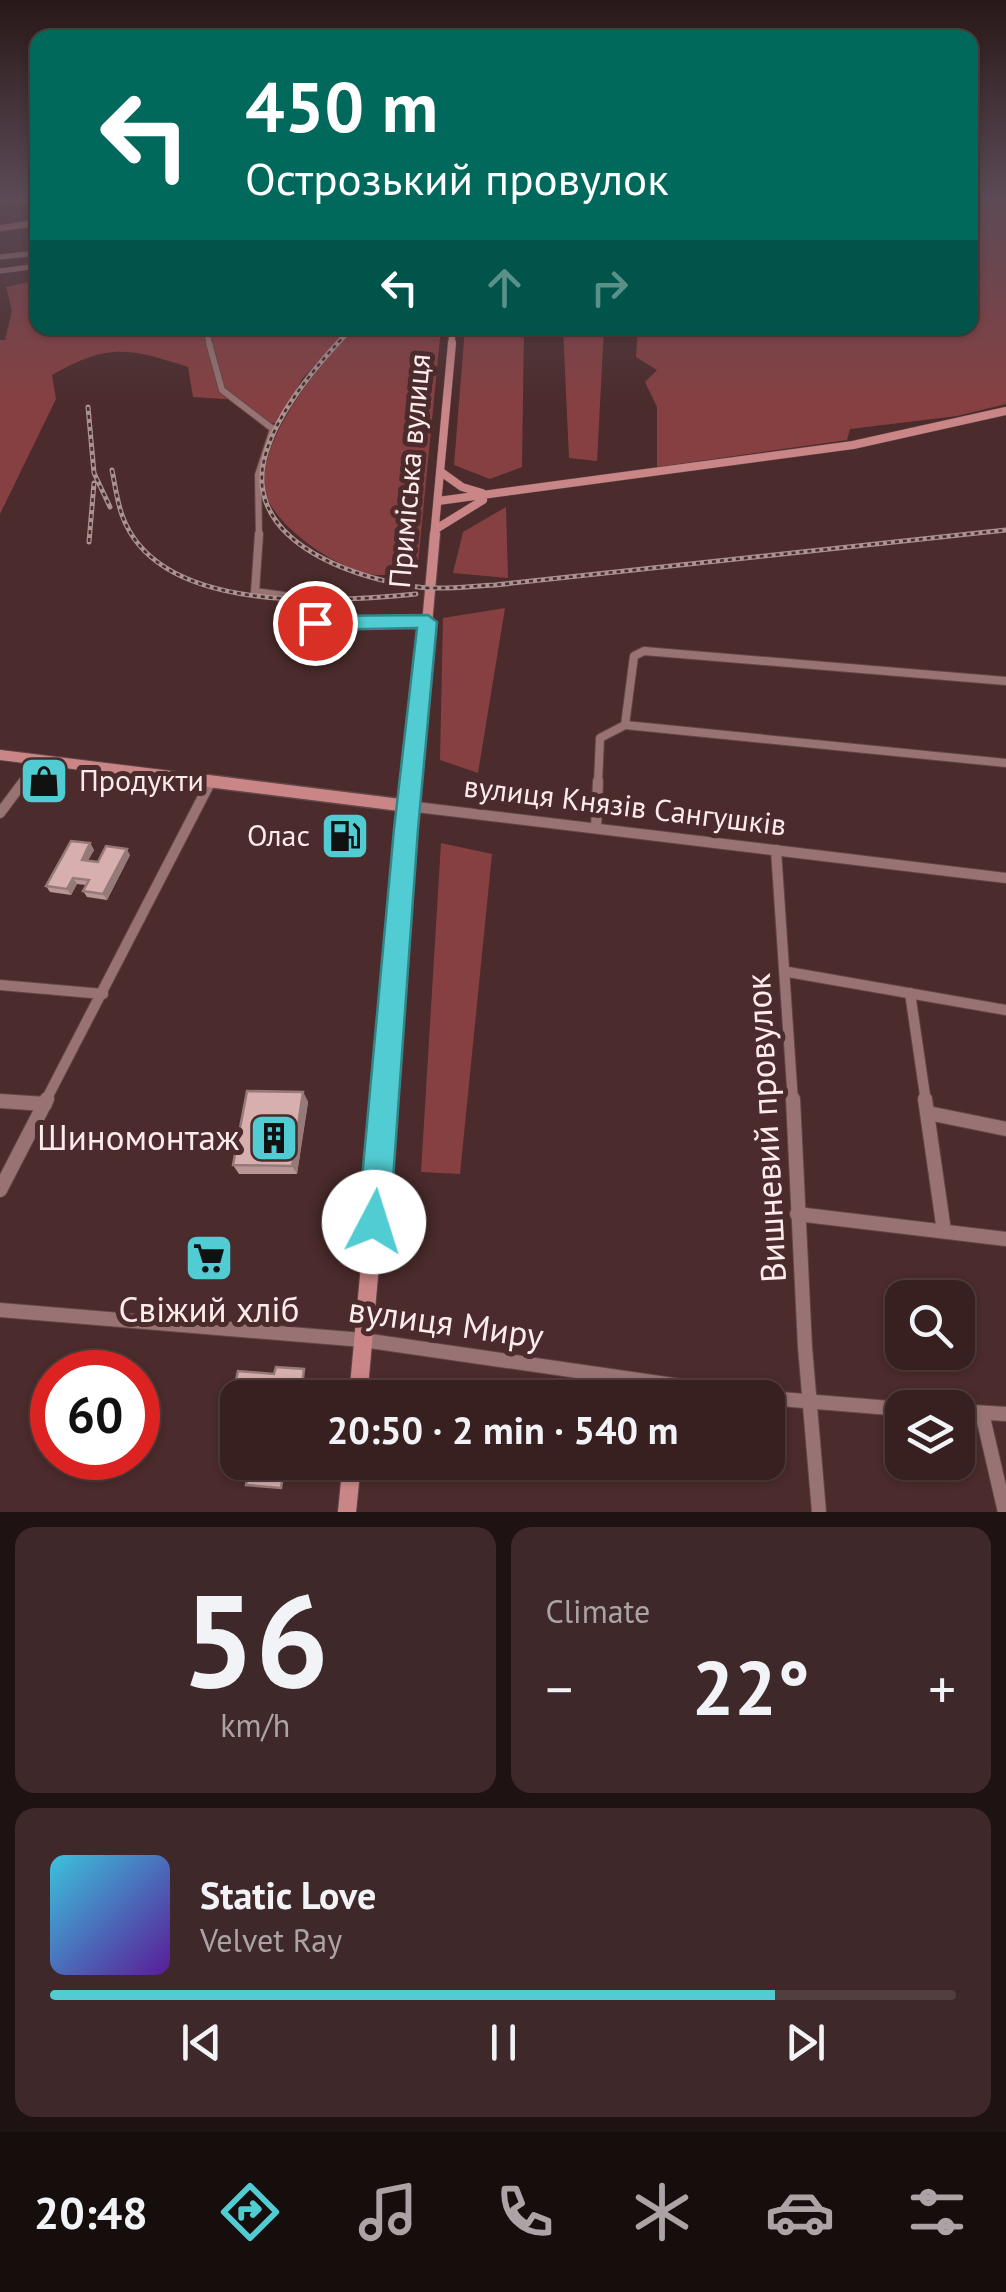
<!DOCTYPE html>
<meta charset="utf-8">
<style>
body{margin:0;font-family:"PT Sans",sans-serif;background:#3f2829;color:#f1f3f6;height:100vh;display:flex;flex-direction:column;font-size:38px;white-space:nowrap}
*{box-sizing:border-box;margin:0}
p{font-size:32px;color:#aba3a5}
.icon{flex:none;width:55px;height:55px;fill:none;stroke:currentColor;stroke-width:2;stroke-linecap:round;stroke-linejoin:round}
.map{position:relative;height:1512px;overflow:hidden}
.panel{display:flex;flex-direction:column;gap:15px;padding:15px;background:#1f1212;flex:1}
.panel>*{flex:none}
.banner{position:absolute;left:30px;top:30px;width:948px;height:305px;border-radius:20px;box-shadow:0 2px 8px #0004,0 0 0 2px #523e3e;background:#00695c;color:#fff;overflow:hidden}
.tools{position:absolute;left:885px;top:1280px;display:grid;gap:20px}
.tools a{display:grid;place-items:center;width:90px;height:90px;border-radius:20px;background:#382020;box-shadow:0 2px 8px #0004,0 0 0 2px #523e3e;font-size:50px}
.speed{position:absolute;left:30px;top:1350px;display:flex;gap:20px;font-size:50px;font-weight:700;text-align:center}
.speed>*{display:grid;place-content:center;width:130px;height:130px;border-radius:50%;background:#382020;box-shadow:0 2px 8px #0004,0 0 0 2px #523e3e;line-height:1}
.speed .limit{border:15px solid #d22;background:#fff;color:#111}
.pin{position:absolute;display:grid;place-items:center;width:85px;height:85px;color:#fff;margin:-42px;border:5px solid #fff;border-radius:50%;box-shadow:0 2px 10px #0007}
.me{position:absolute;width:110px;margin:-55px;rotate:5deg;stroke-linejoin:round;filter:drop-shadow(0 0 8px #0008)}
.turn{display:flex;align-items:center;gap:35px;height:210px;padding:0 50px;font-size:45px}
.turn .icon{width:130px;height:130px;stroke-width:2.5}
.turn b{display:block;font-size:70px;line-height:85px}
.lanes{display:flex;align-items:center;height:95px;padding:0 50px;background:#0003;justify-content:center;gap:50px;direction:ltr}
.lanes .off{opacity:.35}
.big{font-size:75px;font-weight:700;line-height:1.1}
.panel .widget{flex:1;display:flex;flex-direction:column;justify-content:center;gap:15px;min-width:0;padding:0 35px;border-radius:20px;background:#3f2829}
.panel .dial{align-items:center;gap:0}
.dial b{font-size:130px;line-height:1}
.song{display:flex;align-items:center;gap:30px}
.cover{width:120px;height:120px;border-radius:15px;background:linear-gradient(135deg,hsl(190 70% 55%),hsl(270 70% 35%))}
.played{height:10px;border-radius:5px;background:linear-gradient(90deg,#51ccd2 80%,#523e3e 80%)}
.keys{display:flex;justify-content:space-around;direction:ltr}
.heat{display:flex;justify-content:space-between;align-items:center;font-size:55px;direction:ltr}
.panel .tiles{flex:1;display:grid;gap:15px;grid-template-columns:1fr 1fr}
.widget:last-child{grid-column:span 2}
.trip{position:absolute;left:220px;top:1380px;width:565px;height:100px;border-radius:20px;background:#382020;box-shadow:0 2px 8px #0004,0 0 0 2px #523e3e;font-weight:700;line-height:100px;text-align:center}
.tabs{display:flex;height:160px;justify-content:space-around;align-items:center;background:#160d0d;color:#aba3a5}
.tabs .icon{width:70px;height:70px}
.tabs .selected{color:#51ccd2}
.tabs b{font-size:45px;color:#f1f3f6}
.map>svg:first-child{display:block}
.green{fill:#874042}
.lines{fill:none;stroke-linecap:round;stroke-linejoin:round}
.minor-far4-casing{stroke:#614748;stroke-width:6}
.minor-far3-casing{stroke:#614748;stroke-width:8}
.minor-far2-casing{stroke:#614748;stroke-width:10}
.minor-far1-casing{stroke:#614748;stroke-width:12}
.minor-casing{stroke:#614748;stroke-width:16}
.major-far4-casing{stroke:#614748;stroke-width:8}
.major-far3-casing{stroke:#614748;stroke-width:9}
.major-far2-casing{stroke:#614748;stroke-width:12}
.major-far1-casing{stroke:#614748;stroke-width:15}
.major-casing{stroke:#614748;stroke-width:20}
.minor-far4{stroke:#997373;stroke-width:5}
.minor-far3{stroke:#997373;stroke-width:6}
.minor-far2{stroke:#997373;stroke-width:8}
.minor-far1{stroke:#997373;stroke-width:10}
.minor{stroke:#997373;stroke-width:14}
.major-far4{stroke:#ca8687;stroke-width:6}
.major-far3{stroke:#ca8687;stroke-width:8}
.major-far2{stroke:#ca8687;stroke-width:10}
.major-far1{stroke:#ca8687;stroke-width:12}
.major{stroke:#ca8687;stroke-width:18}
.rail-casing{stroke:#aa9291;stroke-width:5}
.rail{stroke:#4b2b2b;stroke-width:2.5;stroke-dasharray:4;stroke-linecap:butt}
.wall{fill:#b99696}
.shaded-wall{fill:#967a7a}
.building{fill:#d7afae;stroke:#967a7a;stroke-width:2.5}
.route{fill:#51ccd2;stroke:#358588;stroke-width:2.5}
.labels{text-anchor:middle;stroke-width:10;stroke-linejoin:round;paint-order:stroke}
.street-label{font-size:30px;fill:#fdeceb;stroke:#4b2b2b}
.poi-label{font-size:30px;fill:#fdeceb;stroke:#4b2b2b;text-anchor:start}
.near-street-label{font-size:35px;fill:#fdeceb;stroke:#4b2b2b}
.near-poi-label{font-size:35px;fill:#fdeceb;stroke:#4b2b2b;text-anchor:end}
</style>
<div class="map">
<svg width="1006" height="1512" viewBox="0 0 1006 1512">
<rect width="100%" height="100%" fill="#4b2b2b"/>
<g class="green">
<path d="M970 197H1006V404L957 416 850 429 847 440 657 467V407L645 382 657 370 636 357 638 328H970Z"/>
<path d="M37 280 38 328H350L302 379 279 424 266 422 238 400 193 397 188 367C128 348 109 343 52 375L56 399 0 514V340H5L12 311 6 287Z"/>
<path d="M355 328H441L418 563C406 569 395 575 382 575 346 577 267 524 264 486 261 435 322 361 355 328Z"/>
<path d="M465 328H524L522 467 490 479 454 465Z"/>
<path d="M563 328H604L597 461 569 458Z"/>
<path d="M506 507 508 578 453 573 463 532Z"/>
<path d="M505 608 478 773 440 760 443 618Z"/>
<path d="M441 843 492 854 460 1174 421 1172Z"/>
</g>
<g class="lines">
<g class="minor-far4-casing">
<g id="minor-far4">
<path d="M0 202 34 199"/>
<path d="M33 224 35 197"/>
<path d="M0 257 38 253"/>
<path d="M0 271 38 266"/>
<path d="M205 328 210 346"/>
</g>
</g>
<g class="minor-far3-casing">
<path id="minor-far3" d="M209 343 222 390 273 429 258 475 259 537"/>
</g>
<g class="minor-far2-casing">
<g id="minor-far2">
<path d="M259 534 255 592 284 596 278 623 428 622"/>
<path d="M625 725 1006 763"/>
<path d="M22 783 39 760"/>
<path d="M598 783 600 738 625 725 634 656 644 651 1006 681"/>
</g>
</g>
<g class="minor-far1-casing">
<g id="minor-far1">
<path d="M408 806 1006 878"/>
<path d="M0 813 24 781"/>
<path d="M596 828 598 781"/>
<path d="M776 850 793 1102"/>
<path d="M788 972 1006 1010"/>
<path d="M0 985 103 994"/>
<path d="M910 993 926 1102"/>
<path d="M0 1101 15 1102"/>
<path d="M45 1102 211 781"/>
</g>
</g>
<g class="minor-casing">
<g id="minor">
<path d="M793 1099 805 1347 819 1512"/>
<path d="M925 1099 944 1231"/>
<path d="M0 1101 45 1104"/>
<path d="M928 1113 1006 1129"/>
<path d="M0 1190 47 1099"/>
<path d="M797 1214 1006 1239"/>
<path d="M0 1310 363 1340 763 1398"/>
<path d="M768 1398 902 1409"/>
<path d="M958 1411 1006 1414"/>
<path d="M982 1413 1005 1512"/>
</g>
</g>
<g class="major-far4-casing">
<g id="major-far4">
<path d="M0 228 38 223"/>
<path d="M451 346 453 328"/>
</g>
</g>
<g class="major-far3-casing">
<g id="major-far3">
<path d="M441 472 462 487 482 493"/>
<path d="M438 501 853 445 1006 411"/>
<path d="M436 529 483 500"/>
<path d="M434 537 452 343"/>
</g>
</g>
<g class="major-far2-casing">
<g id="major-far2">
<path d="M0 755 228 783"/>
<path d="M413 783 435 534"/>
</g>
</g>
<g class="major-far1-casing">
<g id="major-far1">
<path d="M208 781 408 806"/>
<path d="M384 1102 413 781"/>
</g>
</g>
<g class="major-casing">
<g id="major">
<path d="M358 1398 385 1099"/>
<path d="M347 1512 352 1462"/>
</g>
</g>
<use href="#minor-far4" class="minor-far4"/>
<use href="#minor-far3" class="minor-far3"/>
<use href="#minor-far2" class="minor-far2"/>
<use href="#minor-far1" class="minor-far1"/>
<use href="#minor" class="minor"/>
<use href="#major-far4" class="major-far4"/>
<use href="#major-far3" class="major-far3"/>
<use href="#major-far2" class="major-far2"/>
<use href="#major-far1" class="major-far1"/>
<use href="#major" class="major"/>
<g class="rail-casing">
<g id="rail">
<path d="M352 328C318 363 258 431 262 484 268 551 364 580 418 587 444 590 470 586 495 585L1006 530"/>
<path d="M88 407 94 473 110 507"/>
<path d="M112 470C115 485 117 501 122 515 158 616 333 602 416 594"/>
<path d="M89 542 94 483"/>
</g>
</g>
<use href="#rail" class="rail"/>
</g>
<g class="wall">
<path d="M90 843 94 850 88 860 98 862 130 855 107 900 87 897 83 891 86 885 77 884 71 895 50 892 46 886Z"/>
<path d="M303 1092 308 1102 297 1174H239L233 1165Z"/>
</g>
<g class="shaded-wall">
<path d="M90 843 94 850 85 866 82 860Z"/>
<path d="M127 849 130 855 107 900 103 894Z"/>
<path d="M73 878 77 884 71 895 67 889Z"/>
<path d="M303 1092 308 1102 297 1174 292 1166Z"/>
</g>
<g class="building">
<path d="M71 841 90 843 82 860 98 862 106 846 127 849 103 894 83 891 89 880 73 878 67 889 46 886Z"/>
<path d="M247 1091 303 1092 292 1166 233 1165Z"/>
<path d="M276 1367 304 1369 301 1398H238V1405L231 1404 238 1371 274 1374Z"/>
<path d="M250 1462H285L281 1488 246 1485Z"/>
</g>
<linearGradient id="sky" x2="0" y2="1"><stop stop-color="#291818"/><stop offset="0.48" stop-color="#5b4a55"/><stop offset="1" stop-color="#5b4a55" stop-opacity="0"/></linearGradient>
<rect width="1006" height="408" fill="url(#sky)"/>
<path class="route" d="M428 615 437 622 418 829 390 1222 386 1233 374 1238 362 1233 358 1222 394 829 417 628 315 630 305 623 315 616Z"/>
<defs>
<g id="shop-square" transform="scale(2.5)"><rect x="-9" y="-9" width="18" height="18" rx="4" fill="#51ccd2" stroke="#4b2b2b"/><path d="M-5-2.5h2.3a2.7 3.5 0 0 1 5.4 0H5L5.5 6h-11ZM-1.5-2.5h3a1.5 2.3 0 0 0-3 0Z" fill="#111"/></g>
<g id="fuel-square" transform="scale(2.5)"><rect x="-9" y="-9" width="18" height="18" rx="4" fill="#51ccd2" stroke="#4b2b2b"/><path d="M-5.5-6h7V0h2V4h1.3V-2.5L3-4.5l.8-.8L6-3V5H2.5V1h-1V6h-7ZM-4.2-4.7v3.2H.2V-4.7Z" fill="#111"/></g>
<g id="building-square" transform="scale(2.5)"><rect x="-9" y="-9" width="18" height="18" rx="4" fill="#51ccd2" stroke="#4b2b2b"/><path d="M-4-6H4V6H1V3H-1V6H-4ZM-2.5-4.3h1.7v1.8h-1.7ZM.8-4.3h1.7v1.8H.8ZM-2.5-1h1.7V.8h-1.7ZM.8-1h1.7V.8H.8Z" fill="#111"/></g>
<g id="supermarket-square" transform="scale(2.5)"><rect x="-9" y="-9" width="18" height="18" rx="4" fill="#51ccd2" stroke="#4b2b2b"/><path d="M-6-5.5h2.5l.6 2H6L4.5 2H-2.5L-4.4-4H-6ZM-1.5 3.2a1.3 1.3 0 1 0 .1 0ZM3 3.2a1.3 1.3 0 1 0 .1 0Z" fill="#111"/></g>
</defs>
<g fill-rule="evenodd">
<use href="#shop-square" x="44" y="781"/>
<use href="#fuel-square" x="345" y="836"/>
<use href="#building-square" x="274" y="1138"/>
<use href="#supermarket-square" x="209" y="1258"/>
</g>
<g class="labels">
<g class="street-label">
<text transform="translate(410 471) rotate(-85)" y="10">Приміська вулиця</text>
<text transform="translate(625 806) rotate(7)" y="10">вулиця Князів Сангушків</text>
</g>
<g class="poi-label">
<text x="79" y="791">Продукти</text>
<text x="310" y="846" text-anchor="end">Олас</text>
</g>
<g class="near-street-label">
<text transform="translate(766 1128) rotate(-93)" y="12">Вишневий провулок</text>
<text transform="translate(446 1323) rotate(8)" y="12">вулиця Миру</text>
</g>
<g class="near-poi-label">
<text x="239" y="1150">Шиномонтаж</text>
<text x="209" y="1322" text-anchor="middle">Свіжий хліб</text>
</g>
</g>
</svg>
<div class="tools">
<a><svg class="icon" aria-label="search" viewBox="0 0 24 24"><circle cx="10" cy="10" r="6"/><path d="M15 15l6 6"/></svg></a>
<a><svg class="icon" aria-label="layers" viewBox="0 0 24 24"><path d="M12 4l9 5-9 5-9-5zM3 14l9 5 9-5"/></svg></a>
</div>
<div class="speed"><div class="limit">60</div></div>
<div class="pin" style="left:315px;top:623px;background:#d93025"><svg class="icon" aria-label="arrive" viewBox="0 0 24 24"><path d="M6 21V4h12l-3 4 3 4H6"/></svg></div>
<svg class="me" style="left:374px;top:1222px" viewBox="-20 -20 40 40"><circle r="19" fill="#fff"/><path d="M0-13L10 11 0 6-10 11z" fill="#51ccd2"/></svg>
<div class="trip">20:50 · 2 min · 540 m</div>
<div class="banner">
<div class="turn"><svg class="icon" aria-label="left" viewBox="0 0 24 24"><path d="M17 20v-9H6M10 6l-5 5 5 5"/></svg><div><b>450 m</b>Острозький провулок</div></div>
<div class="lanes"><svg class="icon" aria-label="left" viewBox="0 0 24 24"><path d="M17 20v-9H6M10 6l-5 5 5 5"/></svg><svg class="icon off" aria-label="ahead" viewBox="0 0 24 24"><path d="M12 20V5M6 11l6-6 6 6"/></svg><svg class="icon off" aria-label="right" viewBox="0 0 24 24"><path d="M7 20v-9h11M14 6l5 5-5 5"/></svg></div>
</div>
</div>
<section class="panel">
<div class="tiles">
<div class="widget dial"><b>56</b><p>km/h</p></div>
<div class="widget"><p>Climate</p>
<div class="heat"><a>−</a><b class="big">22°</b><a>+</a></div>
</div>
<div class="widget">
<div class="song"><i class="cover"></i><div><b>Static Love</b><p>Velvet Ray</p></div></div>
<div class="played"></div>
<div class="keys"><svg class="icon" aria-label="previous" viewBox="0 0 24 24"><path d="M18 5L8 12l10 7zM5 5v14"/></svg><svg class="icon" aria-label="pause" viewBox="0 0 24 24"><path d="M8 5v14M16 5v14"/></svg><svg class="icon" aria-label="next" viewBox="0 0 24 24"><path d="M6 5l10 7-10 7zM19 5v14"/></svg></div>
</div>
</div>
</section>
<nav class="tabs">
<b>20:48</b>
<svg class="icon selected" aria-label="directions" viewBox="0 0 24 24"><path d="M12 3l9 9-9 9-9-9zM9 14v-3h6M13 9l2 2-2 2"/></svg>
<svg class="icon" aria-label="music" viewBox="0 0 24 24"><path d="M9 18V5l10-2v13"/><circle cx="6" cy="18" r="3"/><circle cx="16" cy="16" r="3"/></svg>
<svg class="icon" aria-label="phone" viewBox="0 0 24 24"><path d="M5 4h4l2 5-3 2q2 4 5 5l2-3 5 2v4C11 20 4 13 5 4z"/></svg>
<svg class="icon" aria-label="climate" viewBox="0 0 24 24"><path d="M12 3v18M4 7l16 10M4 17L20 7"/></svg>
<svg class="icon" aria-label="car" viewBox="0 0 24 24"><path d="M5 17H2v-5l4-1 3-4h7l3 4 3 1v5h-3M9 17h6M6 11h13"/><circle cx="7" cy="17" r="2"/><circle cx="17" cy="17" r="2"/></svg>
<svg class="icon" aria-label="filters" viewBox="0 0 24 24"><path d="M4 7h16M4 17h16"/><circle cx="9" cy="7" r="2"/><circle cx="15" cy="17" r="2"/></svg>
</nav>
